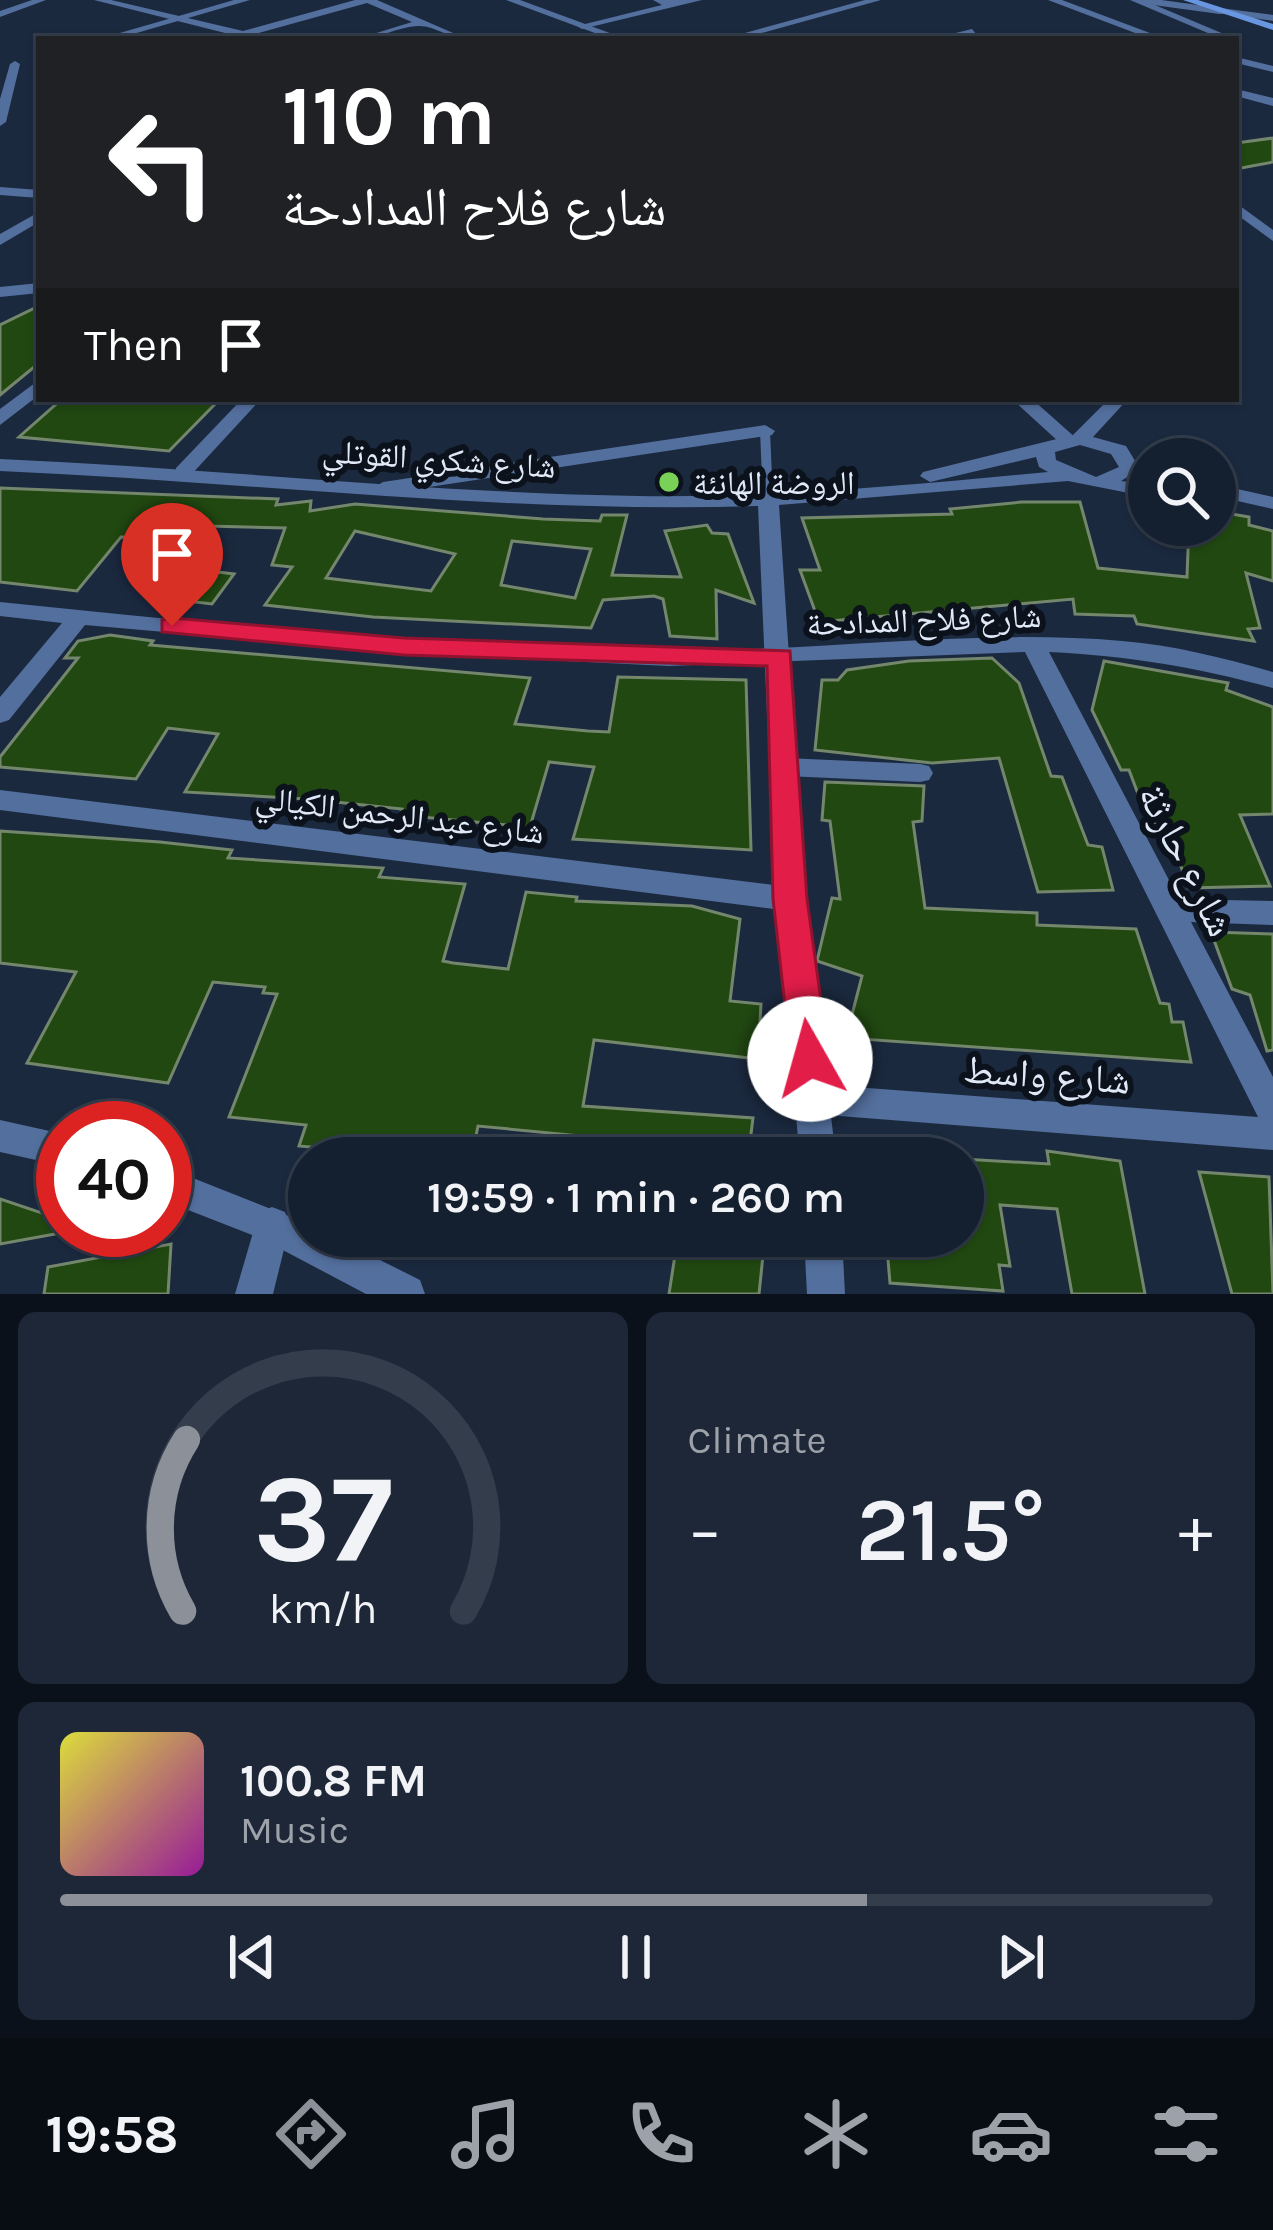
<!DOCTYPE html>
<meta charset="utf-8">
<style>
body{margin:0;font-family:Karla,"Noto Naskh Arabic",sans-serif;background:#1d2737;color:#f1f3f6;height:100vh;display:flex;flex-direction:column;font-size:45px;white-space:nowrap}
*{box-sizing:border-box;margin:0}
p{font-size:39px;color:#9da2aa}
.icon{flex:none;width:66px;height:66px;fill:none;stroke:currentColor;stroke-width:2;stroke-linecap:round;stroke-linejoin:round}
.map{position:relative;height:1294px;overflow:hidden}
.drawer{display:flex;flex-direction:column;gap:18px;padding:18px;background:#0b111a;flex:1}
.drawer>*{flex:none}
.hud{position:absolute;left:36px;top:36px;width:1203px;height:366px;border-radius:0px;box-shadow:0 3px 9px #0004,0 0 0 3px #333d4b;background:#202124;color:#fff;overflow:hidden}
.fabs{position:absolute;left:1128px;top:438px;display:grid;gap:24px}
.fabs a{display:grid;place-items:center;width:108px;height:108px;border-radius:50%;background:#141f2f;box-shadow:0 3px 9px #0004,0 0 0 3px #333d4b;font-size:60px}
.speed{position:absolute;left:36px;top:1101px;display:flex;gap:24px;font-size:60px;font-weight:700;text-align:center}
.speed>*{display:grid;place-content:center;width:156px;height:156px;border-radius:50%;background:#141f2f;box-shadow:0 3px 9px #0004,0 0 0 3px #333d4b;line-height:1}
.speed .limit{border:18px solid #d22;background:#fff;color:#111}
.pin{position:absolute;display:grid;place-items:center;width:102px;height:102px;color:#fff;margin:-123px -51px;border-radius:50% 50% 50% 0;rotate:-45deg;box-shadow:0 0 12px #0007}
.pin .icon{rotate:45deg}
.me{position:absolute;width:132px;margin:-66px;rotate:353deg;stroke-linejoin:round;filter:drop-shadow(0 0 9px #0008)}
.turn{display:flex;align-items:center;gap:42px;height:252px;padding:0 48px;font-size:54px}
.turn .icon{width:156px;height:156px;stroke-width:2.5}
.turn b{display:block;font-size:84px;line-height:102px}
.then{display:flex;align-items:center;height:114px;padding:0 48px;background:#0003;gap:24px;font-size:45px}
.big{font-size:90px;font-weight:600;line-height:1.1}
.drawer .card{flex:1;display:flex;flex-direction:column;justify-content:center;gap:18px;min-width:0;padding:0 42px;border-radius:18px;background:#1d2737}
.drawer .dial{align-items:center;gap:0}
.dial svg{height:312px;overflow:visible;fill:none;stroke:#333d4b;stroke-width:7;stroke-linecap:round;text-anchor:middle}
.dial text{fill:#f1f3f6;stroke:none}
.song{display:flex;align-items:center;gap:36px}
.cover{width:144px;height:144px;border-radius:18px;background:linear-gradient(135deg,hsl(60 70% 55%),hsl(300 70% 35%))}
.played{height:12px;border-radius:6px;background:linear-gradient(90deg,#8c9099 70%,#333d4b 70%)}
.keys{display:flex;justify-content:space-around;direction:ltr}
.heat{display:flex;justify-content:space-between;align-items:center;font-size:66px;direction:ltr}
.drawer .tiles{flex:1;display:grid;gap:18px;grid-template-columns:1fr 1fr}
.card:last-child{grid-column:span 2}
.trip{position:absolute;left:288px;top:1137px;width:696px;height:120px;border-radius:60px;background:#141f2f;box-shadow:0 3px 9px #0004,0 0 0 3px #333d4b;font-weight:600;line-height:120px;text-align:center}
.dock{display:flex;height:192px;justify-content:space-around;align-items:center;background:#080c13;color:#9da2aa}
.dock .icon{width:84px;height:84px}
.dock .current{color:#8c9099}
.dock b{font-size:54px;color:#f1f3f6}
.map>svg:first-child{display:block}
.building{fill:#214811;stroke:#74876d;stroke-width:3;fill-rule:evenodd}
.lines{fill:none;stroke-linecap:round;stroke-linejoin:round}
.service-far1{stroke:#536f9d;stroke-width:6}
.service{stroke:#536f9d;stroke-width:10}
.minor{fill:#536f9d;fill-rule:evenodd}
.tertiary{fill:#536f9d;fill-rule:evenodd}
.secondary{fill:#6996e0;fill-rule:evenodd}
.route{fill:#e11d48;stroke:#92132f;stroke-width:3}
.poi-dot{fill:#79d158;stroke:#0c121b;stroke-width:4.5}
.labels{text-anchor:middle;stroke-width:12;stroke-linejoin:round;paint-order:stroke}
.street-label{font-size:33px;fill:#e0e9f8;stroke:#0c121b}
.poi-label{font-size:33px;fill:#e0e9f8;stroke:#0c121b;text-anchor:start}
.near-street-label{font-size:39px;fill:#e0e9f8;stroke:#0c121b}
</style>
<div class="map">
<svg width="1273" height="1294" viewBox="0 0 1273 1294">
<rect width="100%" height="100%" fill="#1b293f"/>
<g class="building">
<path d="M1273 138V162L1236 169V143Z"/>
<path d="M39 306V363L0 395V325Z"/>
<path d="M62 399H220L169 451 19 437Z"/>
<path d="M0 488 278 499 276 505 311 501 310 511 355 504 543 519 600 521 602 515H627L612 575 681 577 665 531 707 525 712 533 728 534 754 603 716 590 717 639 670 636 663 599 654 596 603 600 591 628 373 617 265 605 292 567 272 565 285 528 206 526 198 540 121 537 77 591 0 582ZM355 531 455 554 431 591 326 578ZM512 541 591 549 575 598 501 585Z"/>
<path d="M1022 502H1080L1098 568 1187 577 1189 525H1215V511L1249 517V525L1273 531V581L1246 573 1260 628 1248 629 1254 641 1137 624 1134 616 1075 614 1073 599 819 622 800 570H820L802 518 952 514 950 509Z"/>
<path d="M194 569 234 574 212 604 171 599Z"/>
<path d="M110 635 153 641 150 645 530 678 515 724 588 731 609 732 618 677 746 680 751 850 573 839 594 767 549 762 530 827 400 815 402 809 307 799 185 792 218 734 168 728 136 779 0 767V757L78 658H65L78 641Z"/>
<path d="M992 658 1019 683 1051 776 1062 777 1088 845 1102 847 1113 890 1038 892 999 758 932 763 815 750 822 680H838L847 670 909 661Z"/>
<path d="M1104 661 1228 683 1226 690 1273 707V814L1240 815 1270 886 1188 888 1167 823H1149L1129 770H1121L1092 710Z"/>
<path d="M825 782 924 786 922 821 913 822 925 908 1037 913V925L1136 929 1160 1003 1169 1004 1172 1022H1183L1191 1062 846 1038 862 976 817 961 832 898 840 899 830 821 822 820Z"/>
<path d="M0 831 160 842 232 850 228 858 383 868 379 877 465 884 443 961 453 963 508 969 526 892 577 897 576 901 692 906 740 919 730 1001 761 1004 758 1059 594 1040 583 1106 753 1118 748 1158H598L602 1138 478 1126 473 1150 370 1139 366 1152 299 1146 306 1125 229 1117 277 994 263 993 265 987 213 982 168 1083 27 1063 76 972 0 963Z"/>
<path d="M1211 932 1273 934V1050L1267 1051 1250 995 1232 989Z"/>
<path d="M1047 1151 1120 1161 1145 1294H1072L1057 1209 1000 1205 1010 1266 999 1265 1003 1291 890 1283 886 1236H963V1159L1049 1164Z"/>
<path d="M1199 1172 1269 1177 1273 1294H1232Z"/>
<path d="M0 1199 63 1220V1230H77L0 1244Z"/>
<path d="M678 1236H765L759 1294H669Z"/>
<path d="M171 1244 168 1294H44L48 1267Z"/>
</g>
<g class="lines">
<path class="service-far1" d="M1139 0 1220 11"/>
<path class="service" d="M765 431 768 500"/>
<g class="minor">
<path d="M94 0H111L243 31 355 0H377L467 39C450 39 434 25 418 26 397 27 378 39 357 39L412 22 367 3 255 34 267 39H249Z"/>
<path d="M653 0H702L582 29 577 26 662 5Z"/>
<path d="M865 0H881L740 39H723Z"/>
<path d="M1048 0H1062L1166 39H1151Z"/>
<path d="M1130 0H1143L1231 37 1222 39Z"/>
<path d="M1220 8 1273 15V21L1217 13Z"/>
<path d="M972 29 976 34 938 39 939 37Z"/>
<path d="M1236 57 1273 66V72L1236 63Z"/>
<path d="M1236 89 1273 98V106L1236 96Z"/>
<path d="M0 187 39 190V198L0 195Z"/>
<path d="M1236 203 1273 230V241L1236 214Z"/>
<path d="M39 212V222L0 245V234Z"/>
<path d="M39 283V293L0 297V287Z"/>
<path d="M39 380V395L0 425V409Z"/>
<path d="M242 399H261L190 476H176V468Z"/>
<path d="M1012 399H1032L1077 439 1067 445 1060 443Z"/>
<path d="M765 425 775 431 772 435 383 494 373 488 383 482Z"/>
<path d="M0 602C222 625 446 648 669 650 820 652 971 628 1122 641 1174 645 1223 658 1273 672V688C1196 667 1128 656 1049 652L1179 899 1273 901V925L1191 922 1273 1077V1150L814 1114 802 1110 797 1099 802 1088 814 1084 1258 1117 1025 652 669 666 418 654 85 625 9 720 0 723V697L62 623 0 616Z"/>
<path d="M785 758 920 764 929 766 933 773 929 780 920 782 785 776 776 774 772 767 776 760Z"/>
<path d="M0 790 790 887 800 891 805 899 800 907 790 911 0 810Z"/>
<path d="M272 1207 285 1212 290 1225 273 1294H235L259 1212Z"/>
</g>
<g class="tertiary">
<path d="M32 0H46L0 17V11Z"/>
<path d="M234 0H250L116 39H99Z"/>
<path d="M506 0H520L626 39H611Z"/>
<path d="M15 61 20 64 6 122 0 126V99L10 64Z"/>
<path d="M1109 399H1128L1093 437 1126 446 1140 469 1121 481 1149 485V497L1068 481 779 505 805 899 836 1158H800L775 899 758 506C505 514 253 482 0 471V459C213 468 425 493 638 496 775 498 912 485 1048 472L1039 467 1036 457 930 482 920 476 923 472 1073 435ZM1080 445 1111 454 1119 467 1096 477 1056 460 1055 452Z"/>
<path d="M1215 484 1273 497V509L1215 496Z"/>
<path d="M0 1120 63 1134V1166L0 1152Z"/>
<path d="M165 1167 309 1224V1236H332L420 1280 425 1294H366L260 1238 165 1201Z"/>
<path d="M804 1236H842L845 1294H807Z"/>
</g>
<path class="secondary" d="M1183 0H1198L1273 24V30Z"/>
</g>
<path class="route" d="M172 618 404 638 790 651 807 899 829 1059 823 1070 810 1075 796 1070 791 1059 773 899 767 666 404 655 162 632V620Z"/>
<circle class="poi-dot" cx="669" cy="482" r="12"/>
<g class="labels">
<g class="street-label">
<text transform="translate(439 458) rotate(4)" y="12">شارع شكري القوتلي</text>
<text transform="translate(924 619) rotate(-2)" y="12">شارع فلاح المدادحة</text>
<text transform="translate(400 814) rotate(7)" y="12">شارع عبد الرحمن الكيالي</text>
</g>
<g class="poi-label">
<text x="693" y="494">الروضة الهانئة</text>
</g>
<g class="near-street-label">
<text transform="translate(1187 860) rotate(63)" y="14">شارع حارثة</text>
<text transform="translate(1047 1074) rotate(4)" y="14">شارع واسط</text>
</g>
</g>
</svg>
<div class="fabs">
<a><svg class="icon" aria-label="search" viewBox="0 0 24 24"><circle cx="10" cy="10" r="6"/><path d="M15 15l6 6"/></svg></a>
</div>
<div class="speed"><div class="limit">40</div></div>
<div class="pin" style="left:172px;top:626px;background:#d93025"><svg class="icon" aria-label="arrive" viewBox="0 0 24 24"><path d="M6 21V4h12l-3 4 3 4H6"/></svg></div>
<svg class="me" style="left:810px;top:1059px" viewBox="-20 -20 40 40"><circle r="19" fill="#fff"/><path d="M0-13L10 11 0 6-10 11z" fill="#e11d48"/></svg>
<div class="trip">19:59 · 1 min · 260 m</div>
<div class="hud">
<div class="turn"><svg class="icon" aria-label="left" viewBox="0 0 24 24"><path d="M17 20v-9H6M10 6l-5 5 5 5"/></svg><div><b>110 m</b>شارع فلاح المدادحة</div></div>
<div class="then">Then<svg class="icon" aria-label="arrive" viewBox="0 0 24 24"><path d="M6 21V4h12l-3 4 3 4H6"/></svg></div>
</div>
</div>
<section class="drawer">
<div class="tiles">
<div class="card dial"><svg viewBox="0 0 100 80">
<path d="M14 69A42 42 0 1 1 86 69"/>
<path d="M14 69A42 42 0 0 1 15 25" stroke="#8c9099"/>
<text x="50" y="56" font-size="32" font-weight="700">37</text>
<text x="50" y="72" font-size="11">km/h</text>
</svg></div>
<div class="card"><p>Climate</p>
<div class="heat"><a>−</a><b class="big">21.5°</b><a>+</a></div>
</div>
<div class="card">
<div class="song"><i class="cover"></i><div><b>100.8 FM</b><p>Music</p></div></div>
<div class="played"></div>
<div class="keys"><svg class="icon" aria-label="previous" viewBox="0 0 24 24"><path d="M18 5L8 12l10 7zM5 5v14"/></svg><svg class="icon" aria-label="pause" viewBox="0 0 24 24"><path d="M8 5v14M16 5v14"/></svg><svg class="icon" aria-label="next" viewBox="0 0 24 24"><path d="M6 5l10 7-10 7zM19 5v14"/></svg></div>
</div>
</div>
</section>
<nav class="dock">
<b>19:58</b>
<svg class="icon current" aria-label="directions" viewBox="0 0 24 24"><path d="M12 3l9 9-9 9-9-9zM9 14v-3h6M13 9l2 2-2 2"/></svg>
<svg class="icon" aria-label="music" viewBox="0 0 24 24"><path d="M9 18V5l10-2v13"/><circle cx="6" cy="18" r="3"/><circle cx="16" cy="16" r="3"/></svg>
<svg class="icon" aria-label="phone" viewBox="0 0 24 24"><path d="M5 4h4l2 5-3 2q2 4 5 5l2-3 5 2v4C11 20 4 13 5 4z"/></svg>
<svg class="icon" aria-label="climate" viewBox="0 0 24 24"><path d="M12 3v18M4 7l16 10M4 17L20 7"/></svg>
<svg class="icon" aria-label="car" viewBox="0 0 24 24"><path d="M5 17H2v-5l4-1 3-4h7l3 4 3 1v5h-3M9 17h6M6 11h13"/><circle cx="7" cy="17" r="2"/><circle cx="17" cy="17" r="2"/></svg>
<svg class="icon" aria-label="filters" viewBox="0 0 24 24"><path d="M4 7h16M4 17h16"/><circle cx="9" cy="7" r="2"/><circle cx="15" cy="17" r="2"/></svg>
</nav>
